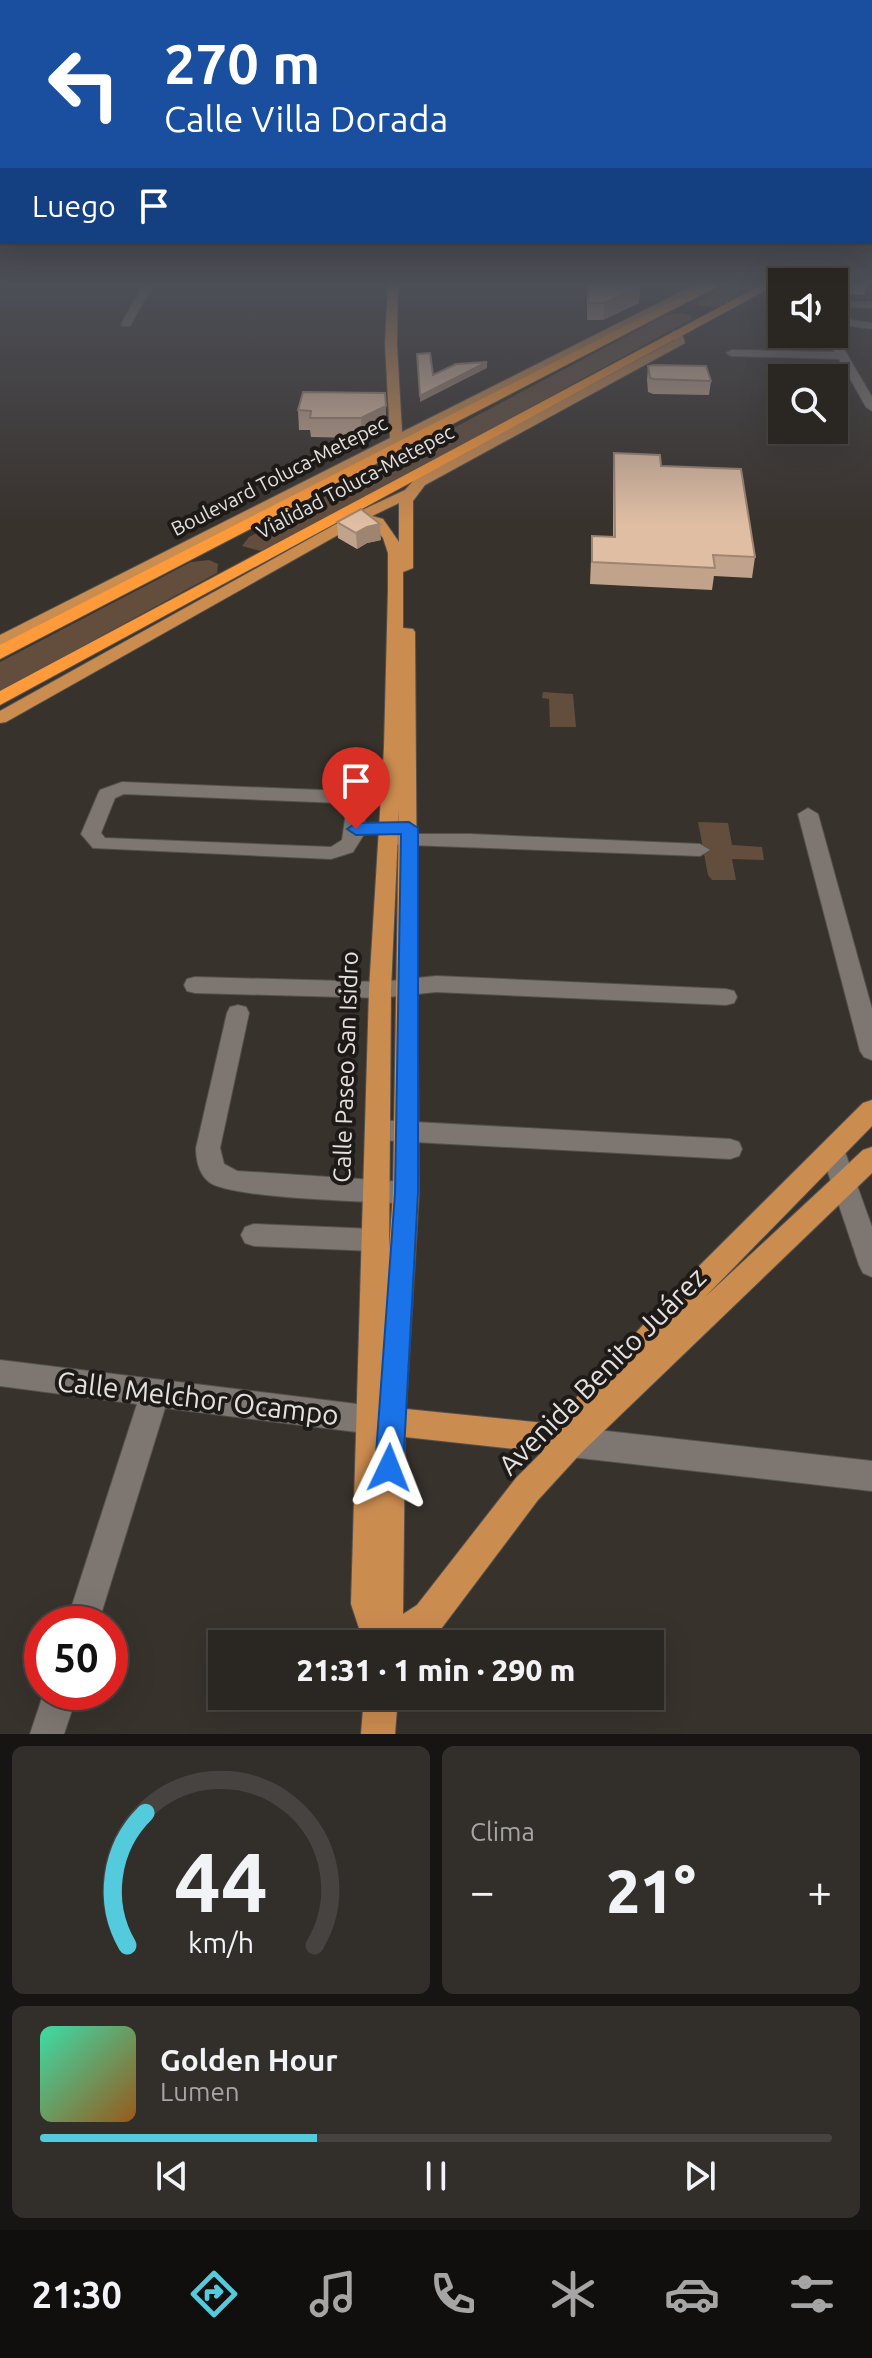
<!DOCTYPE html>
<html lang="es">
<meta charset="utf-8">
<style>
body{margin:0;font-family:Ubuntu,sans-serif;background:#322e2a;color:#f1f3f6;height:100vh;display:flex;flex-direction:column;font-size:30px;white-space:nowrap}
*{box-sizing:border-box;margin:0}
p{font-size:26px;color:#a5a5a5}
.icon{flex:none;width:44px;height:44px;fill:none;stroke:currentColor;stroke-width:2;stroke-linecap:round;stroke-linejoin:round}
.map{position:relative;height:1734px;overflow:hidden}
.details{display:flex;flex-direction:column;gap:12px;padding:12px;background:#171513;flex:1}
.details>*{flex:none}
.top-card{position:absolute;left:0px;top:0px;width:872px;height:244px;box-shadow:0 8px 32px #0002,0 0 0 2px #464340;background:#1a4fa0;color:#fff;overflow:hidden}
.tools{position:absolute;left:768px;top:268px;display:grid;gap:16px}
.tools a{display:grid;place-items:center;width:80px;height:80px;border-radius:0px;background:#2a2622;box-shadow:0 8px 32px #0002,0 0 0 2px #464340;font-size:40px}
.speed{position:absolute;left:24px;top:1606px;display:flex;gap:16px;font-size:40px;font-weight:700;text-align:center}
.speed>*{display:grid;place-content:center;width:104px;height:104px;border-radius:50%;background:#2a2622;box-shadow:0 8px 32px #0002,0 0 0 2px #464340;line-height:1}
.speed .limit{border:12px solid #d22;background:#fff;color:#111}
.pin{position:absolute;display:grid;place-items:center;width:68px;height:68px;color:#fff;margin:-82px -34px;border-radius:50% 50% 50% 0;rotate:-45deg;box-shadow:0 0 8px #0007}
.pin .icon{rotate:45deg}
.me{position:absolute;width:88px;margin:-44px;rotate:2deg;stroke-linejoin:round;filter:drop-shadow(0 0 6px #0008)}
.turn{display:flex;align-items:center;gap:28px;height:168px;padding:0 32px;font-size:36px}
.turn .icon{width:104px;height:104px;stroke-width:2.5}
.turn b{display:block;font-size:56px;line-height:68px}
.then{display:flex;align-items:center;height:76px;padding:0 32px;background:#0003;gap:16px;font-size:30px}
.big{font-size:60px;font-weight:800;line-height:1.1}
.details .widget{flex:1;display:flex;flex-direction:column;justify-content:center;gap:12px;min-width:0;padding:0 28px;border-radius:12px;background:#322e2a}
.details .dial{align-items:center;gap:0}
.dial svg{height:208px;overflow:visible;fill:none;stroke:#464340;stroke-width:7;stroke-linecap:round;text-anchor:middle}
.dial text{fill:#f1f3f6;stroke:none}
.song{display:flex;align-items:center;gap:24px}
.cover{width:96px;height:96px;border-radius:12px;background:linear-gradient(135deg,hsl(160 70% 55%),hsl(30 70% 35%))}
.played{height:8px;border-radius:4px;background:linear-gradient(90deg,#54cadd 35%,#464340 35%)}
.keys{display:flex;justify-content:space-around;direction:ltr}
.heat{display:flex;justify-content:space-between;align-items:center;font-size:44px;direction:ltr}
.details .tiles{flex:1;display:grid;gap:12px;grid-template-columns:1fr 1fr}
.widget:last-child{grid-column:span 2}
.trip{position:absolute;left:208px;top:1630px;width:456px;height:80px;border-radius:0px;background:#2a2622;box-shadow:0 8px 32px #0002,0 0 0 2px #464340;font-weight:800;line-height:80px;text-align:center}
.tab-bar{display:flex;height:128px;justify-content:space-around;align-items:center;background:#110f0e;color:#a5a5a5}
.tab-bar .icon{width:56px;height:56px}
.tab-bar .on{color:#54cadd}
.tab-bar b{font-size:36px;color:#f1f3f6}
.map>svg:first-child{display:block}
.green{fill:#634d3c}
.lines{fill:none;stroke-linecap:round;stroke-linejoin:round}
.minor-casing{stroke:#56514d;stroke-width:2}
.major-casing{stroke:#56514d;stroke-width:2}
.highway-casing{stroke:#56514d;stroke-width:2}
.minor{fill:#7e7771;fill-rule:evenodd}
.major{fill:#cb8c50;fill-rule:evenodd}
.highway{fill:#ff9a3a;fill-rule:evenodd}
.wall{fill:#c1a38c}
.shaded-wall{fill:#9d8572}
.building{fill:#e0bea3;stroke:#9d8572;stroke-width:2}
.route{fill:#1a73e8;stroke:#114b97;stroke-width:2}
.labels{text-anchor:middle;stroke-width:8;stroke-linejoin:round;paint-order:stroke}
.far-street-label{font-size:20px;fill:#e5e1de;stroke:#1d1a18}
.street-label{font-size:24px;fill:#e5e1de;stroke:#1d1a18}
.near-street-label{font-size:28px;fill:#e5e1de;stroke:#1d1a18}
</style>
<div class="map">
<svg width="872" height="1734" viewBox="0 0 872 1734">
<rect width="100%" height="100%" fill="#38322d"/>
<g class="green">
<path d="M732 283H762L720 307 698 305 697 302Z"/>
<path d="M680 313 690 315 692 319 275 547 261 551 242 546 249 537 666 315Z"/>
<path d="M209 560 218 564 217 573 0 691V662L191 562Z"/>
<path d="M543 692 573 694 576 727H550L549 699 542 698Z"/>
<path d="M698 822 728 823 732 845 762 847 764 860 732 859 736 880H712L708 875Z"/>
</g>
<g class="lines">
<g class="minor-casing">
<g id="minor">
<path d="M144 283H154L130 326H122L121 324Z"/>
<path d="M834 301 872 302V308L845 307 851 320 872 323V329L843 325Z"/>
<path d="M834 332 872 397V411L866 407 839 359 732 356 726 353 732 350 835 352 825 334Z"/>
<path d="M122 782 345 791 366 804 363 836 353 852 331 859 93 848 81 834 98 794 100 790ZM124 794 341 803 347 806 342 840 331 847 105 838 101 833 115 798Z"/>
<path d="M808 808 818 814 872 1009V1060L864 1057 860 1051 798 814Z"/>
<path d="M389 834H470L700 844 710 850 700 856 382 844 379 840 382 836Z"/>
<path d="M436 976 726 989 734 991 737 997 734 1003 726 1005 436 992 380 998 195 993 187 991 184 985 187 979 195 977 380 982Z"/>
<path d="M238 1005 246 1007 249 1013 220 1148 224 1164 237 1171 406 1182 415 1185 419 1193 415 1201 406 1204C370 1201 231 1199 209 1182 199 1174 196 1160 196 1148L227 1013 230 1007Z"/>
<path d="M378 1120 730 1139 739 1142 742 1149 739 1156 730 1159 378 1140 369 1137 366 1130 369 1123Z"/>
<path d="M833 1142 842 1145 845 1152 872 1227V1277L863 1273 859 1265 821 1152 824 1145Z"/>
<path d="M254 1224 374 1229 383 1232 387 1240 383 1248 374 1251 254 1246 245 1243 241 1235 245 1227Z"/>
<path d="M0 1360 373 1406 383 1410 388 1420 383 1430 373 1434 165 1408 98 1624H66L137 1404 0 1386Z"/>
<path d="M571 1427 872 1461V1491L571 1457 560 1452 556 1442 560 1432Z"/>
<path d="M44 1692H78L64 1734H30Z"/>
</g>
</g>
<g class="major-casing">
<g id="major">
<path d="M388 283H398L397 344 402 432 698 283H710L0 646V635L390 438 385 344Z"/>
<path d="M673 331H681L685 343 425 485 413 501V568L403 572V628L413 629 415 632 419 1193 406 1409 544 1423 556 1420 676 1289 863 1103 872 1100V1126L705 1297 863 1150 872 1147V1173L582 1452 538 1500 441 1629 417 1644H372L361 1634 351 1604 369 990 384 747 388 589V553L383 538 373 525 361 522 6 722 0 723V711L354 514 405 490 415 479 675 340ZM399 503V542L383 519 372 516ZM399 809 393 1193 389 1250 391 990ZM405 1437 542 1452 516 1478 417 1605 403 1614Z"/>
<path d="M364 1696H398L395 1734H361Z"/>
</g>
</g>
<g class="highway-casing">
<g id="highway">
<path d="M709 283H724L0 659V645Z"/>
<path d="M765 283H779L0 705V691Z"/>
</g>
</g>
<use href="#minor" class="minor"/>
<use href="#major" class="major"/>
<use href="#highway" class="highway"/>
</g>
<g class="wall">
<path d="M587 283H640L639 303 603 320H587Z"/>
<path d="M834 283H867L865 295 834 294Z"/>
<path d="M648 366 711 381 709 395 653 394 648 392 647 380Z"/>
<path d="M303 392 386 425 362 438 311 437 310 430H299L298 410Z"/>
<path d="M614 453 661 466 755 557 752 578 714 576 712 590 590 584 592 536 613 537V473Z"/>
<path d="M337 522 381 540 367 543 357 549 338 538Z"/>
</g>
<g class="shaded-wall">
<path d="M640 286 639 303 603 320 605 303Z"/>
<path d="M487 362V368L420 402V396Z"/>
<path d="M386 406V425L362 438 361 418Z"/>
<path d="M380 524 381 540 367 543 357 549 356 533 367 527Z"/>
</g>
<g class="building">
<path d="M588 283H640V286L605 303H589Z"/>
<path d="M430 353 433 375 456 364 487 362 420 396 417 354Z"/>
<path d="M654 365 706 366 711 381 654 379 650 378 648 366Z"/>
<path d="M303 392 385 393 386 406 361 418H310L311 411 298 410Z"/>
<path d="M614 453 660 455 661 466 741 469 755 557 713 555 715 568 592 562V536L615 537Z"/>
<path d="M361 509 380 524 367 527 356 533 337 522Z"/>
</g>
<linearGradient id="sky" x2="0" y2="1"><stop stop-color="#1f1c19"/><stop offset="0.54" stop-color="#4d4f57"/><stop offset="1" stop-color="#4d4f57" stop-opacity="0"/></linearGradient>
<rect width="872" height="525" fill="url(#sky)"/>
<path class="route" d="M409 822 418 828V1193L403 1468 399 1477 389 1481 379 1477 375 1468 395 1193 401 834 356 835 347 829 356 823Z"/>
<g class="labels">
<g class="far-street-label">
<text transform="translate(279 476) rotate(-27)" y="7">Boulevard Toluca-Metepec</text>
<text transform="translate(355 482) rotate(-28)" y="7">Vialidad Toluca-Metepec</text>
</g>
<g class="street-label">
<text transform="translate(346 1067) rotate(-88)" y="8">Calle Paseo San Isidro</text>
</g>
<g class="near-street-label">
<text transform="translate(602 1371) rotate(-45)" y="10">Avenida Benito Juárez</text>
<text transform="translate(198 1398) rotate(7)" y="10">Calle Melchor Ocampo</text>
</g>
</g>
</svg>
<div class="tools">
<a><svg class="icon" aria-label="sound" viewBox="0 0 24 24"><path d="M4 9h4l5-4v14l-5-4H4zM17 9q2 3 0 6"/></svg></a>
<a><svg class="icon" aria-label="search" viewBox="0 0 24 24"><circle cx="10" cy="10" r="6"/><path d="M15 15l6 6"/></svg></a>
</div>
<div class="speed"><div class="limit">50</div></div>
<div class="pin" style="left:356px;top:829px;background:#d93025"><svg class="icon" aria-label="arrive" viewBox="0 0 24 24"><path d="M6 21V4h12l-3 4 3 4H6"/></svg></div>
<svg class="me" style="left:389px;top:1468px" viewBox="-20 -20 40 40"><path d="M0-17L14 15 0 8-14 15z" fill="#1a73e8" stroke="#fff" stroke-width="4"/></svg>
<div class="trip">21:31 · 1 min · 290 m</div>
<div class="top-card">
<div class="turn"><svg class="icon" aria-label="left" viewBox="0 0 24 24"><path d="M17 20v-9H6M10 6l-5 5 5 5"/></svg><div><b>270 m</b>Calle Villa Dorada</div></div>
<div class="then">Luego<svg class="icon" aria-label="arrive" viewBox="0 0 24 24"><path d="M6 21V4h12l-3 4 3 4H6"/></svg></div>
</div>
</div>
<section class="details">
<div class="tiles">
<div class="widget dial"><svg viewBox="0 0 100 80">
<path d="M14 69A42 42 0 1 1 86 69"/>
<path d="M14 69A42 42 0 0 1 21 18" stroke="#54cadd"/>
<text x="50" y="56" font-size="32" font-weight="700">44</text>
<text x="50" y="72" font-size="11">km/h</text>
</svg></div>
<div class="widget"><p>Clima</p>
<div class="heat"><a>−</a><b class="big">21°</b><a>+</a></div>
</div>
<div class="widget">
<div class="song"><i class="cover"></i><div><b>Golden Hour</b><p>Lumen</p></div></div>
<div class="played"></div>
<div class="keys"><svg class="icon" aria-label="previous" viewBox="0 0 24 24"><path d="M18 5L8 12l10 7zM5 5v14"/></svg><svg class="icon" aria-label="pause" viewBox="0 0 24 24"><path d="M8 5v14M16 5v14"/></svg><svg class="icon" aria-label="next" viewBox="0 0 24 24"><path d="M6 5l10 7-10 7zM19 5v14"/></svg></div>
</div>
</div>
</section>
<nav class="tab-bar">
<b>21:30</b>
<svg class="icon on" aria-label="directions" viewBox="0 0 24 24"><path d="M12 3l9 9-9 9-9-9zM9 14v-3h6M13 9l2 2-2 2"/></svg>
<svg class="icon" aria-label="music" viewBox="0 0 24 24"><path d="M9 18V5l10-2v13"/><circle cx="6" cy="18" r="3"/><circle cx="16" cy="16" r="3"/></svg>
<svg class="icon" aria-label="phone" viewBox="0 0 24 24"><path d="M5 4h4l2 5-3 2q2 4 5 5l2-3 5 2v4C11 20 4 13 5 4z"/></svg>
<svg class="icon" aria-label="climate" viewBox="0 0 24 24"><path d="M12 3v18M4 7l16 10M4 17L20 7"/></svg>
<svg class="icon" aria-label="car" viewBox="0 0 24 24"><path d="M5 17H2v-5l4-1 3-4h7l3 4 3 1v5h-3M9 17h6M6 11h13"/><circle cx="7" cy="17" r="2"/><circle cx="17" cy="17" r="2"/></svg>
<svg class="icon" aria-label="filters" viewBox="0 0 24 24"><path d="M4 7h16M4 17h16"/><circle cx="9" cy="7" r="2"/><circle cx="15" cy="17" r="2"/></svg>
</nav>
